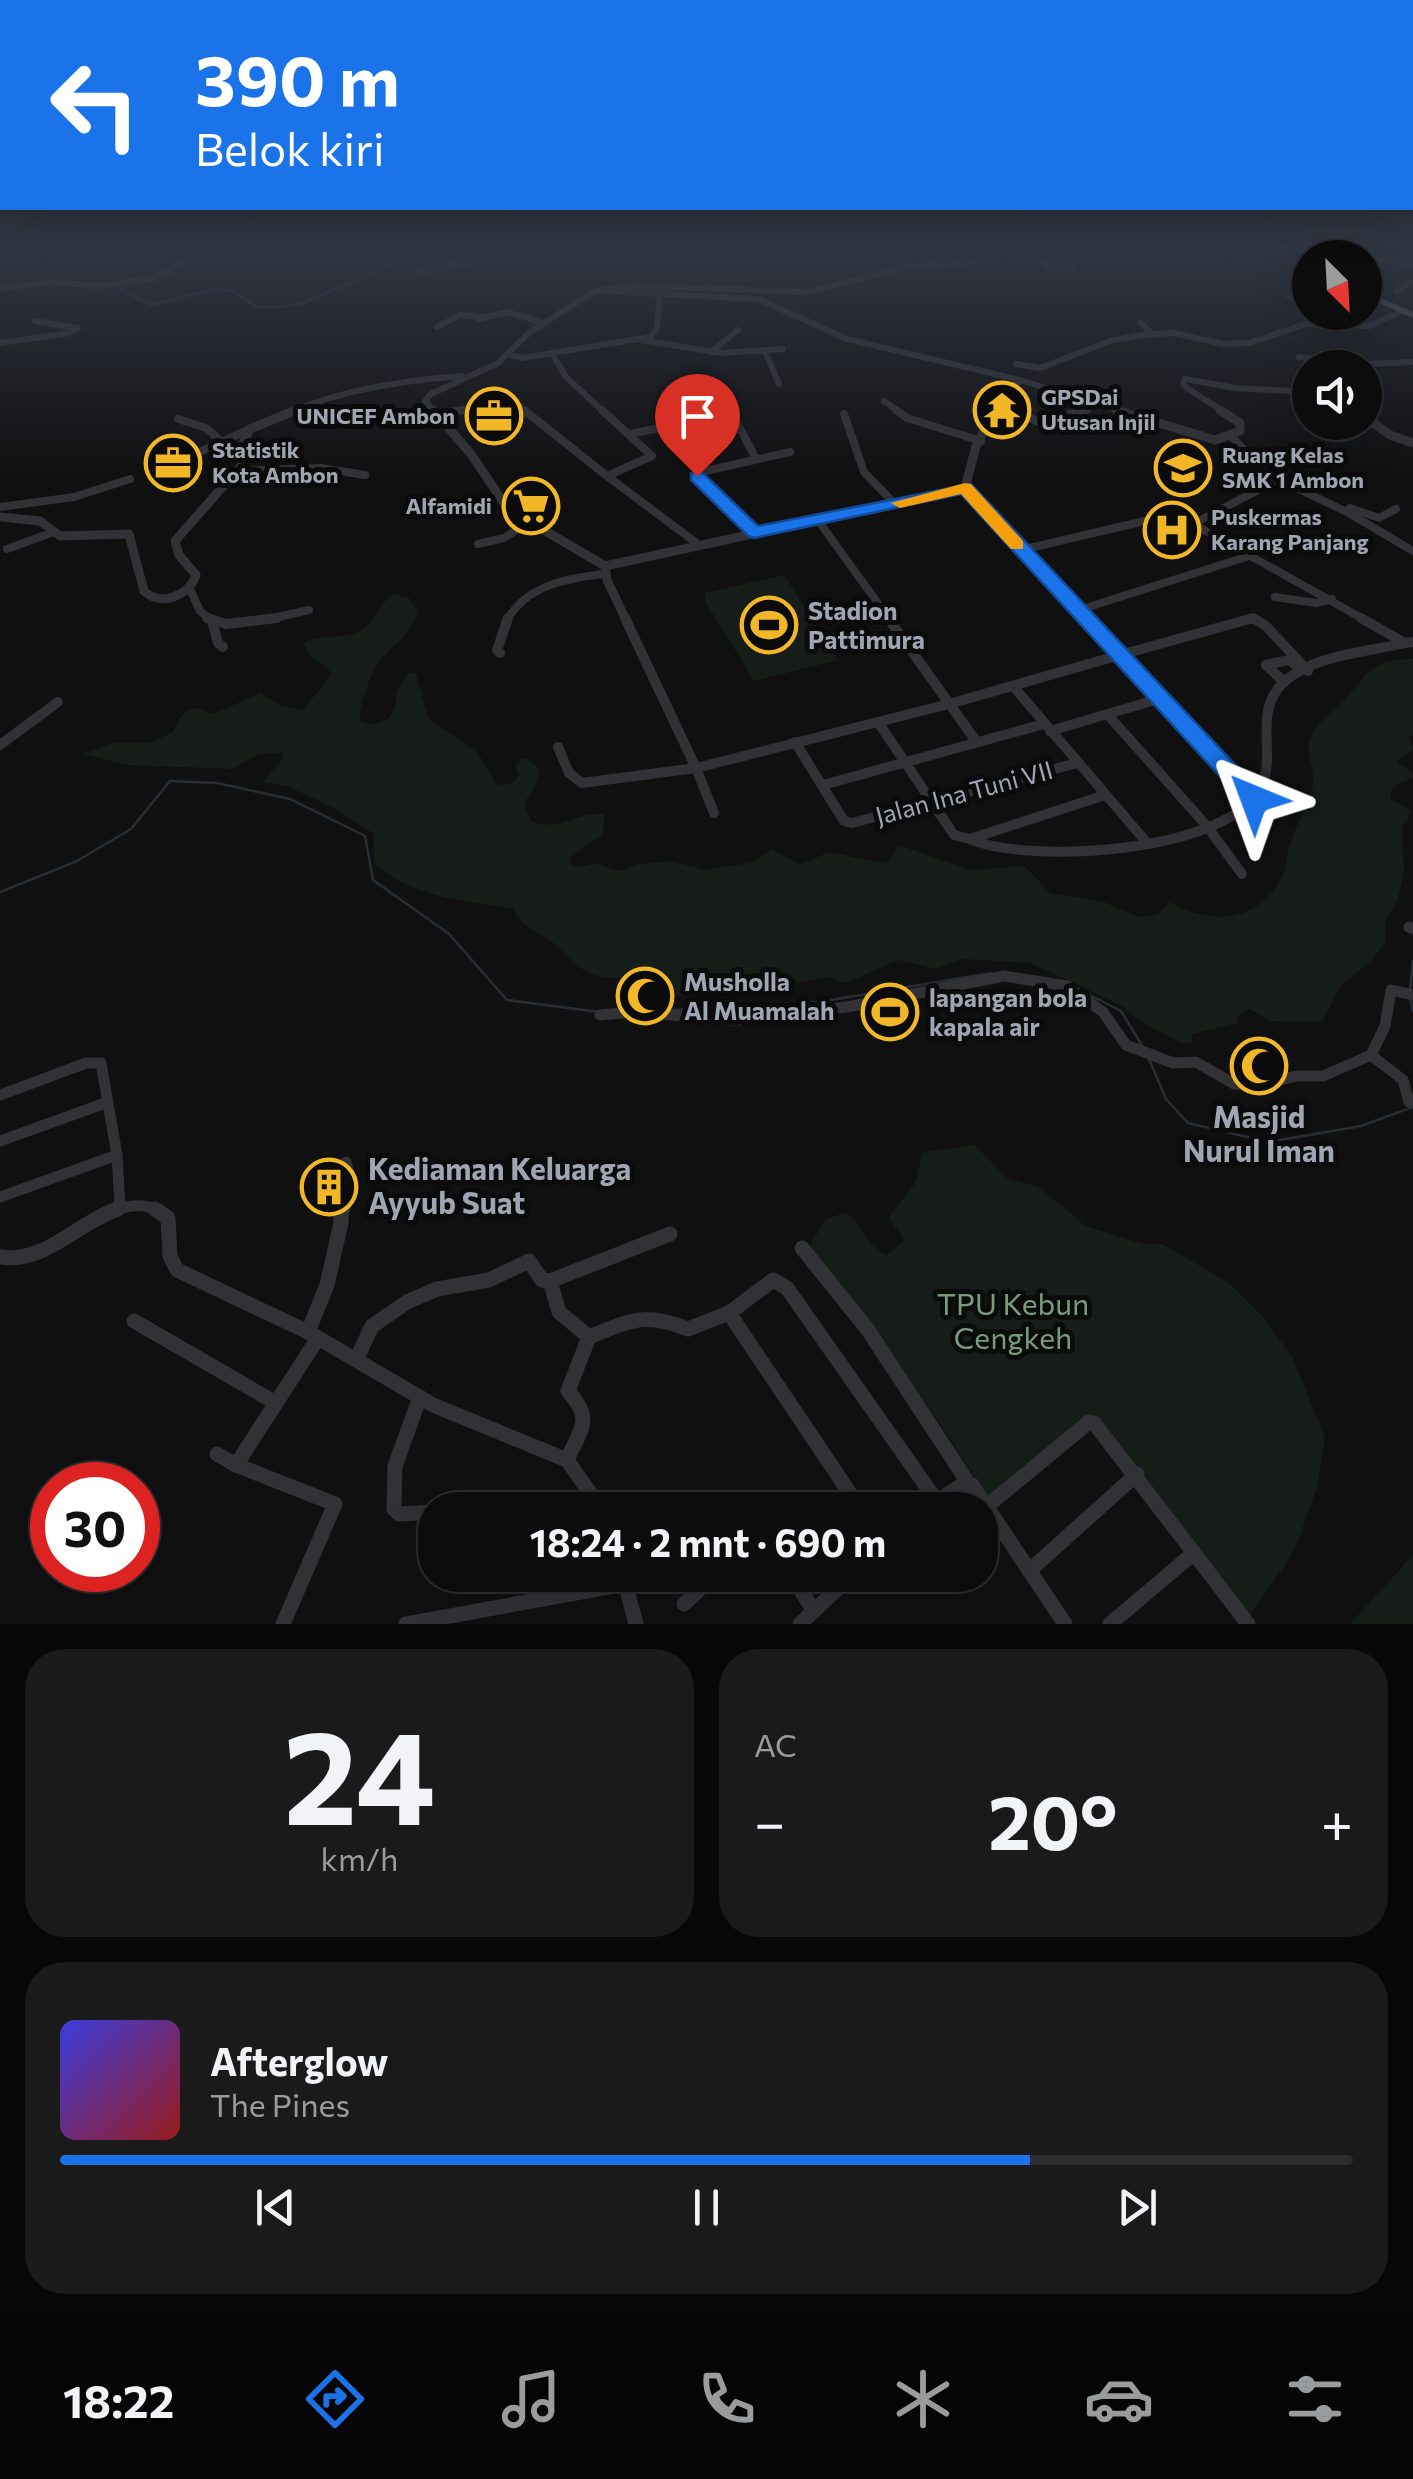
<!DOCTYPE html>
<html lang="id">
<meta charset="utf-8">
<style>
body{margin:0;font-family:Commissioner,sans-serif;background:#1a1a1b;color:#f1f3f6;height:100vh;display:flex;flex-direction:column;font-size:38px;white-space:nowrap}
*{box-sizing:border-box;margin:0}
p{font-size:32px;color:#9a9b9d}
.icon{flex:none;width:55px;height:55px;fill:none;stroke:currentColor;stroke-width:2;stroke-linecap:round;stroke-linejoin:round}
.map{position:relative;height:1624px;overflow:hidden}
.sheet{display:flex;flex-direction:column;gap:25px;padding:25px;background:#070707;flex:1}
.sheet>*{flex:none}
.guide{position:absolute;left:0px;top:0px;width:1415px;height:210px;box-shadow:0 10px 40px #0002,0 0 0 2px #2c2c2e;background:#1a73e8;color:#fff;overflow:hidden}
.needle{width:65px;rotate:156deg}
.controls{position:absolute;left:1292px;top:240px;display:grid;gap:20px}
.controls a{display:grid;place-items:center;width:90px;height:90px;border-radius:50%;background:#0c0c0d;box-shadow:0 10px 40px #0002,0 0 0 2px #2c2c2e;font-size:50px}
.speed{position:absolute;left:30px;top:1462px;display:flex;gap:20px;font-size:50px;font-weight:700;text-align:center}
.speed>*{display:grid;place-content:center;width:130px;height:130px;border-radius:50%;background:#0c0c0d;box-shadow:0 10px 40px #0002,0 0 0 2px #2c2c2e;line-height:1}
.speed .limit{border:15px solid #d22;background:#fff;color:#111}
.pin{position:absolute;display:grid;place-items:center;width:85px;height:85px;color:#fff;margin:-102px -42px;border-radius:50% 50% 50% 0;rotate:-45deg;box-shadow:0 0 10px #0007}
.pin .icon{rotate:45deg}
.me{position:absolute;width:110px;margin:-55px;rotate:316deg;stroke-linejoin:round;filter:drop-shadow(0 0 8px #0008)}
.turn{display:flex;align-items:center;gap:35px;height:210px;padding:0 30px;font-size:45px}
.turn .icon{width:130px;height:130px;stroke-width:2.5}
.turn b{display:block;font-size:70px;line-height:85px}
.big{font-size:75px;font-weight:700;line-height:1.1}
.sheet .card{flex:1;display:flex;flex-direction:column;justify-content:center;gap:15px;min-width:0;padding:0 35px;border-radius:40px;background:#1a1a1b}
.sheet .dial{align-items:center;gap:0}
.dial b{font-size:130px;line-height:1}
.song{display:flex;align-items:center;gap:30px}
.cover{width:120px;height:120px;border-radius:15px;background:linear-gradient(135deg,hsl(240 70% 55%),hsl(0 70% 35%))}
.played{height:10px;border-radius:5px;background:linear-gradient(90deg,#1a73e8 75%,#2c2c2e 75%)}
.keys{display:flex;justify-content:space-around;direction:ltr}
.heat{display:flex;justify-content:space-between;align-items:center;font-size:55px;direction:ltr}
.sheet .tiles{flex:1;display:grid;gap:25px;grid-template-columns:1fr 1fr}
.card:last-child{grid-column:span 2}
.trip{position:absolute;left:418px;top:1492px;width:580px;height:100px;border-radius:40px;background:#0c0c0d;box-shadow:0 10px 40px #0002,0 0 0 2px #2c2c2e;font-weight:700;line-height:100px;text-align:center}
.menu{display:flex;height:160px;justify-content:space-around;align-items:center;background:#050505;color:#9a9b9d}
.menu .icon{width:70px;height:70px}
.menu .on{color:#1a73e8}
.menu b{font-size:45px;color:#f1f3f6}
.map>svg:first-child{display:block}
.green{fill:#161c17}
.lines{fill:none;stroke-linecap:round;stroke-linejoin:round}
.stream{stroke:#262d34;stroke-width:2.5}
.building{fill:#232325;stroke:#2a2a2d;stroke-width:2.5}
.minor-far4{stroke:#313136;stroke-width:6}
.minor-far3{stroke:#313136;stroke-width:8}
.minor-far2{stroke:#313136;stroke-width:10}
.minor-far1{stroke:#313136;stroke-width:11}
.minor{stroke:#313136;stroke-width:15}
.tertiary-far2{stroke:#313136;stroke-width:6}
.tertiary-far1{stroke:#313136;stroke-width:9}
.tertiary{stroke:#313136;stroke-width:10}
.trunk{fill:#55565e;fill-rule:evenodd}
.route{fill:#1a73e8;stroke:#114b97;stroke-width:2.5}
.slow{fill:#f59e0b}
.labels{text-anchor:middle;stroke-width:10;stroke-linejoin:round;paint-order:stroke}
.far-poi-label{font-size:22px;font-weight:bold;fill:#a0a5b2;stroke:#0b0b0c;text-anchor:start}
.poi-label{font-size:25px;font-weight:bold;fill:#a0a5b2;stroke:#0b0b0c;text-anchor:start}
.street-label{font-size:25px;fill:#a0a5b2;stroke:#0b0b0c}
.near-poi-label{font-size:30px;font-weight:bold;fill:#a0a5b2;stroke:#0b0b0c}
.near-park-label{font-size:30px;fill:#779e7b;stroke:#0b0b0c}
</style>
<div class="map">
<svg width="1413" height="1624" viewBox="0 0 1413 1624">
<rect width="100%" height="100%" fill="#101011"/>
<g class="green">
<path d="M784 575 838 660 754 681 705 601V593Z"/>
<path d="M393 594 409 598 418 612C408 639 395 641 379 662 371 672 358 709 360 721L375 725 389 718 395 708 396 692 409 672 416 674 428 718 478 753 497 785 512 783 519 776 515 767 521 759 526 758 540 769 536 785 524 803 531 821C557 833 578 811 604 814L603 834 570 858V865L578 867 596 863 618 871 639 864 670 861 705 870 750 863 772 849 800 865 829 852 887 864 898 845 972 870 1025 866 1050 893 1104 902 1137 917 1158 914 1170 902C1208 925 1258 924 1281 878 1287 868 1286 853 1291 841 1297 823 1309 803 1313 784 1315 768 1305 756 1310 739 1316 722 1328 717 1340 705 1365 679 1368 658 1413 659V734L1409 737 1413 750 1397 762 1413 773V778L1392 786 1390 799 1410 810 1409 819 1402 826 1404 872 1398 899 1385 921V943L1370 962 1341 985 1322 1022 1271 1021 1249 1009 1238 1016V1023L1192 1034V1044L1179 1042 1139 1020 1122 1006 1031 963 961 959 935 969 899 960 845 983 827 977 798 983 791 976C773 975 752 972 734 979 711 989 701 999 674 995 653 968 626 984 595 975 577 970 571 957 559 947 538 930 527 933 512 908 465 902 411 897 374 863V834L336 809 289 787 263 782 282 760 283 753 259 754 233 769 127 765 83 754 116 742 149 743 173 732C177 721 185 705 200 709 205 710 208 714 214 714L260 693 281 706 303 710 331 675 327 666 312 659 304 643C321 633 341 641 360 631 375 622 379 603 393 594Z"/>
<path d="M974 1144 1007 1178 1039 1187 1086 1226 1143 1244H1163L1229 1283 1264 1318 1292 1357 1325 1436 1317 1487 1299 1538 1290 1558 1249 1616 1090 1416 989 1500 937 1419 808 1249 825 1220 846 1212C863 1225 867 1248 887 1255L904 1240 890 1219 891 1214 916 1182 922 1154C941 1146 953 1152 974 1144Z"/>
<path d="M1413 1555V1624H1350Z"/>
</g>
<g class="lines">
<g class="stream">
<path d="M51 245 31 255 134 261 137 264 113 280 128 294 152 305 215 289 233 291 256 307H275L301 304 388 266 421 272"/>
<path d="M534 247 582 245"/>
<path d="M476 258 513 246H526"/>
<path d="M0 892 77 861 131 829 170 781 217 783 290 799 365 836 373 880 449 934 507 1000 599 1012"/>
<path d="M1410 990 1413 961"/>
<path d="M1086 993 1121 1011 1143 1047"/>
<path d="M1410 998 1413 1011"/>
<path d="M672 1010 819 1002 991 973"/>
<path d="M1149 1059 1166 1099 1188 1123 1268 1142 1361 1126 1413 1107"/>
</g>
</g>
<g class="building">
<path d="M659 987 658 1005 631 1003 632 988Z"/>
<path d="M1266 1051 1280 1069 1247 1075 1236 1064Z"/>
</g>
<g class="lines">
<g class="minor-far4">
<path d="M1310 245 1413 265"/>
<path d="M1028 249 1051 269H1072"/>
<path d="M940 264 941 245"/>
<path d="M422 271 525 251 532 245"/>
<path d="M0 288 54 282 97 286 152 279 172 269 200 245"/>
<path d="M605 291 758 299 847 339 1020 380"/>
<path d="M1396 291 1413 281"/>
<path d="M1289 297 1310 304"/>
<path d="M1343 312H1365"/>
<path d="M478 319 508 312 543 323"/>
<path d="M1140 322 1153 335"/>
<path d="M437 327 460 315 482 317"/>
<path d="M640 340 722 353 783 349"/>
<path d="M0 343 69 333 78 328 35 321"/>
<path d="M765 351 779 384"/>
<path d="M711 352 738 330"/>
<path d="M552 353 566 377 604 412"/>
<path d="M509 355 522 358 650 337 657 328 660 293"/>
<path d="M1299 357 1364 364 1413 362"/>
<path d="M1016 364 1040 368 1110 341 1142 335 1174 333 1223 344 1249 343 1306 324 1369 326 1402 311"/>
<path d="M999 400 1021 412"/>
<path d="M884 401 899 412"/>
<path d="M446 412 514 402 527 412"/>
<path d="M1076 412 1089 409"/>
</g>
<g class="minor-far3">
<path d="M524 410 607 476"/>
<path d="M602 410 652 456 607 476 699 545"/>
<path d="M896 410 907 418 981 441"/>
<path d="M1016 410 1038 422 1086 410"/>
<path d="M434 414 463 410"/>
<path d="M844 414 864 472 895 504"/>
<path d="M178 419 206 428 221 441"/>
<path d="M630 434 732 413 756 459"/>
<path d="M1232 437 1267 474 1347 512 1413 551"/>
<path d="M171 465 250 429"/>
<path d="M236 471 321 468 365 475"/>
<path d="M0 507 74 497 130 479"/>
<path d="M1350 508 1379 518 1396 509"/>
<path d="M817 519 890 620"/>
<path d="M1195 523 1277 480"/>
<path d="M754 533 696 473 790 452"/>
<path d="M478 544 504 538 527 523"/>
<path d="M7 549 51 533"/>
<path d="M1021 550 1149 520 1188 521 1365 620"/>
<path d="M190 589 200 611 211 620"/>
<path d="M1275 597 1316 603 1332 599"/>
<path d="M1079 610 1249 556"/>
<path d="M265 620 309 610"/>
<path d="M507 620C527 585 568 578 605 574"/>
<path d="M1244 620H1257"/>
</g>
<g class="minor-far2">
<path d="M207 618 226 624 277 618"/>
<path d="M888 618 976 741"/>
<path d="M1361 618 1405 643 1413 642"/>
<path d="M212 621 218 643 223 647"/>
<path d="M500 653 497 650 508 618"/>
<path d="M1284 682 1266 665 1289 660 1300 669"/>
<path d="M1013 686 1148 844"/>
<path d="M1108 715 1206 825 1242 874"/>
<path d="M878 722 954 835 970 839"/>
<path d="M1050 731 1162 698"/>
<path d="M795 742 844 821 852 823 1077 763"/>
<path d="M0 745 58 702"/>
<path d="M558 747 569 773 582 783 696 768 714 813"/>
<path d="M823 785 1044 724"/>
<path d="M1105 795 970 839C1028 865 1233 853 1262 785 1276 752 1253 712 1283 683 1312 655 1367 652 1405 643"/>
<path d="M1254 799 1120 655 1253 618 1266 626 1308 671"/>
</g>
<g class="minor-far1">
<path d="M1409 927 1413 929"/>
<path d="M600 1015 633 1012 734 1020 847 1007 1004 976 1067 986 1103 1012 1126 1045 1173 1063 1196 1062 1234 1084 1261 1085 1296 1076H1323L1371 1055"/>
<path d="M0 1095 86 1063H101L117 1155 120 1207"/>
<path d="M1409 1102 1403 1080 1371 1055 1385 1026 1391 990 1413 995"/>
<path d="M0 1141 108 1102"/>
<path d="M314 1175 318 1203 338 1211"/>
<path d="M0 1197 117 1155"/>
<path d="M111 1211C129 1205 143 1203 161 1211"/>
<path d="M342 1211 352 1186 346 1162"/>
</g>
<g class="minor">
<path d="M155 1209 168 1218 170 1256 177 1270 308 1332 433 1405 567 1460 602 1510"/>
<path d="M341 1213 343 1209"/>
<path d="M802 1248 868 1330 969 1484"/>
<path d="M0 1257C45 1264 78 1222 118 1209"/>
<path d="M550 1281 559 1312 589 1337"/>
<path d="M134 1321 276 1403"/>
<path d="M308 1332 327 1285 341 1223V1213L332 1209"/>
<path d="M356 1360 372 1326 407 1302 437 1289 489 1280 529 1261 542 1280 550 1281 670 1234"/>
<path d="M420 1397 395 1466 394 1509 399 1514 435 1512"/>
<path d="M217 1454 236 1465"/>
<path d="M567 1460C581 1428 594 1420 568 1391L589 1337C631 1320 643 1312 688 1329L729 1313"/>
<path d="M986 1507 1089 1422 1094 1423 1194 1553"/>
<path d="M454 1510 528 1501"/>
<path d="M861 1510 729 1313 773 1280 787 1288 936 1500"/>
<path d="M924 1510 962 1485H972L1065 1624"/>
<path d="M1029 1571 1137 1474"/>
<path d="M623 1575 636 1624"/>
<path d="M791 1575 814 1611"/>
<path d="M684 1604 715 1575"/>
<path d="M283 1624 335 1504 236 1465 318 1338"/>
<path d="M406 1624 625 1584"/>
<path d="M800 1624 852 1575"/>
<path d="M1110 1624 1194 1553 1248 1624"/>
</g>
<g class="tertiary-far2">
<path d="M1104 245 1244 255 1304 250"/>
<path d="M290 412C346 389 401 381 461 376"/>
<path d="M435 412 425 401 431 394 498 363 530 332 595 291 636 286 807 292 907 267 968 262 1045 245"/>
<path d="M993 412 1020 380 1125 412"/>
<path d="M1224 412 1187 388 1183 384 1185 379 1235 388 1310 392"/>
</g>
<g class="tertiary-far1">
<path d="M433 410 471 454 508 509 605 566 965 488"/>
<path d="M995 410 976 446 965 488 1088 620"/>
<path d="M1116 410 1215 440 1240 431V423L1220 410"/>
<path d="M1365 417 1390 435 1413 443"/>
<path d="M0 517 40 521 60 536 129 534 144 591C161 607 189 596 196 575L179 555 175 541 241 466 242 445 250 429 296 410"/>
<path d="M605 566 607 580 626 620"/>
</g>
<path class="tertiary" d="M625 618 696 768 949 704 1120 655 1086 618"/>
<g class="trunk">
<path d="M1293 245H1302L1317 258H1310V260Z"/>
<path d="M1365 291 1413 312V318L1365 297Z"/>
</g>
</g>
<linearGradient id="sky" x2="0" y2="1"><stop stop-color="#090909"/><stop offset="0.52" stop-color="#313743"/><stop offset="1" stop-color="#313743" stop-opacity="0"/></linearGradient>
<rect width="1413" height="473" fill="url(#sky)"/>
<path class="route" d="M691 473H703L758 526 971 484 1262 793 1266 799 1262 805H1246L961 494 754 538 748 536 691 480Z"/>
<path class="slow" d="M965 483 971 484 1023 541V549H1011L961 494 900 508 891 503Z"/>
<defs>
<g id="temple-ring" transform="scale(2.875)"><circle r="9.5" fill="#0b0b0c" stroke="#f2b726" stroke-width="1.5"/><path d="M0-6L5-2H3V0L6.5 2.5H4V6H1.5V3h-3V6H-4V2.5H-6.5L-3 0V-2H-5Z" fill="#f2b726"/></g>
<g id="office-ring" transform="scale(2.875)"><circle r="9.5" fill="#0b0b0c" stroke="#f2b726" stroke-width="1.5"/><path d="M-6-3h4V-5.5h4V-3h4V5H-6ZM-1-4.5V-3h2v-1.5ZM-6 0V1H6V0Z" fill="#f2b726"/></g>
<g id="school-ring" transform="scale(2.875)"><circle r="9.5" fill="#0b0b0c" stroke="#f2b726" stroke-width="1.5"/><path d="M0-5L7-2L0 1L-7-2ZM-4 1L0 2.5L4 1V4Q0 6-4 4Z" fill="#f2b726"/></g>
<g id="supermarket-ring" transform="scale(2.875)"><circle r="9.5" fill="#0b0b0c" stroke="#f2b726" stroke-width="1.5"/><path d="M-6-5.5h2.5l.6 2H6L4.5 2H-2.5L-4.4-4H-6ZM-1.5 3.2a1.3 1.3 0 1 0 .1 0ZM3 3.2a1.3 1.3 0 1 0 .1 0Z" fill="#f2b726"/></g>
<g id="hospital-ring" transform="scale(2.875)"><circle r="9.5" fill="#0b0b0c" stroke="#f2b726" stroke-width="1.5"/><path d="M-5-5h3v3.5h4V-5h3V5h-3V1.5h-4V5h-3Z" fill="#f2b726"/></g>
<g id="stadium-ring" transform="scale(2.875)"><circle r="9.5" fill="#0b0b0c" stroke="#f2b726" stroke-width="1.5"/><path d="M0-5a6.5 5 0 1 0 0 10a6.5 5 0 1 0 0-10ZM-3.5-1.8h7v3.6h-7Z" fill="#f2b726"/></g>
<g id="mosque-ring" transform="scale(2.875)"><circle r="9.5" fill="#0b0b0c" stroke="#f2b726" stroke-width="1.5"/><path d="M3.5-4.9A6 6 0 1 0 3.5 4.9A5 5 0 1 1 3.5-4.9Z" fill="#f2b726"/></g>
<g id="building-ring" transform="scale(2.875)"><circle r="9.5" fill="#0b0b0c" stroke="#f2b726" stroke-width="1.5"/><path d="M-4-6H4V6H1V3H-1V6H-4ZM-2.5-4.3h1.7v1.8h-1.7ZM.8-4.3h1.7v1.8H.8ZM-2.5-1h1.7V.8h-1.7ZM.8-1h1.7V.8H.8Z" fill="#f2b726"/></g>
</defs>
<g fill-rule="evenodd">
<use href="#temple-ring" x="1002" y="410"/>
<use href="#office-ring" x="494" y="416"/>
<use href="#office-ring" x="173" y="463"/>
<use href="#school-ring" x="1183" y="468"/>
<use href="#supermarket-ring" x="531" y="506"/>
<use href="#hospital-ring" x="1172" y="530"/>
<use href="#stadium-ring" x="769" y="625"/>
<use href="#mosque-ring" x="645" y="996"/>
<use href="#stadium-ring" x="890" y="1012"/>
<use href="#mosque-ring" x="1259" y="1066"/>
<use href="#building-ring" x="329" y="1187"/>
</g>
<g class="labels">
<g class="far-poi-label">
<text x="1041" y="405">GPSDai<tspan x="1041" dy="25">Utusan Injil</tspan></text>
<text x="455" y="424" text-anchor="end">UNICEF Ambon</text>
<text x="212" y="458">Statistik<tspan x="212" dy="25">Kota Ambon</tspan></text>
<text x="1222" y="463">Ruang Kelas<tspan x="1222" dy="25">SMK 1 Ambon</tspan></text>
<text x="492" y="514" text-anchor="end">Alfamidi</text>
<text x="1211" y="525">Puskermas<tspan x="1211" dy="25">Karang Panjang</tspan></text>
</g>
<g class="poi-label">
<text x="808" y="620">Stadion<tspan x="808" dy="29">Pattimura</tspan></text>
<text x="684" y="991">Musholla<tspan x="684" dy="29">Al Muamalah</tspan></text>
<text x="929" y="1007">lapangan bola<tspan x="929" dy="29">kapala air</tspan></text>
</g>
<g class="street-label">
<text transform="translate(964 793) rotate(-15)" y="9">Jalan Ina Tuni VII</text>
</g>
<g class="near-poi-label">
<text x="1259" y="1128">Masjid<tspan x="1259" dy="34">Nurul Iman</tspan></text>
<text x="368" y="1180" text-anchor="start">Kediaman Keluarga<tspan x="368" dy="34">Ayyub Suat</tspan></text>
</g>
<g class="near-park-label">
<text x="1013" y="1315">TPU Kebun<tspan x="1013" dy="34">Cengkeh</tspan></text>
</g>
</g>
</svg>
<div class="controls">
<a><svg class="needle" viewBox="-14 -14 28 28"><path d="M0-13l5 13h-10z" fill="#e53935"/><path d="M0 13l5-13h-10z" fill="#9a9b9d"/></svg></a>
<a><svg class="icon" aria-label="sound" viewBox="0 0 24 24"><path d="M4 9h4l5-4v14l-5-4H4zM17 9q2 3 0 6"/></svg></a>
</div>
<div class="speed"><div class="limit">30</div></div>
<div class="pin" style="left:697px;top:476px;background:#d93025"><svg class="icon" aria-label="arrive" viewBox="0 0 24 24"><path d="M6 21V4h12l-3 4 3 4H6"/></svg></div>
<svg class="me" style="left:1254px;top:799px" viewBox="-20 -20 40 40"><path d="M0-17L14 15 0 8-14 15z" fill="#1a73e8" stroke="#fff" stroke-width="4"/></svg>
<div class="trip">18:24 · 2 mnt · 690 m</div>
<div class="guide">
<div class="turn"><svg class="icon" aria-label="left" viewBox="0 0 24 24"><path d="M17 20v-9H6M10 6l-5 5 5 5"/></svg><div><b>390 m</b>Belok kiri</div></div>
</div>
</div>
<section class="sheet">
<div class="tiles">
<div class="card dial"><b>24</b><p>km/h</p></div>
<div class="card"><p>AC</p>
<div class="heat"><a>−</a><b class="big">20°</b><a>+</a></div>
</div>
<div class="card">
<div class="song"><i class="cover"></i><div><b>Afterglow</b><p>The Pines</p></div></div>
<div class="played"></div>
<div class="keys"><svg class="icon" aria-label="previous" viewBox="0 0 24 24"><path d="M18 5L8 12l10 7zM5 5v14"/></svg><svg class="icon" aria-label="pause" viewBox="0 0 24 24"><path d="M8 5v14M16 5v14"/></svg><svg class="icon" aria-label="next" viewBox="0 0 24 24"><path d="M6 5l10 7-10 7zM19 5v14"/></svg></div>
</div>
</div>
</section>
<nav class="menu">
<b>18:22</b>
<svg class="icon on" aria-label="directions" viewBox="0 0 24 24"><path d="M12 3l9 9-9 9-9-9zM9 14v-3h6M13 9l2 2-2 2"/></svg>
<svg class="icon" aria-label="music" viewBox="0 0 24 24"><path d="M9 18V5l10-2v13"/><circle cx="6" cy="18" r="3"/><circle cx="16" cy="16" r="3"/></svg>
<svg class="icon" aria-label="phone" viewBox="0 0 24 24"><path d="M5 4h4l2 5-3 2q2 4 5 5l2-3 5 2v4C11 20 4 13 5 4z"/></svg>
<svg class="icon" aria-label="climate" viewBox="0 0 24 24"><path d="M12 3v18M4 7l16 10M4 17L20 7"/></svg>
<svg class="icon" aria-label="car" viewBox="0 0 24 24"><path d="M5 17H2v-5l4-1 3-4h7l3 4 3 1v5h-3M9 17h6M6 11h13"/><circle cx="7" cy="17" r="2"/><circle cx="17" cy="17" r="2"/></svg>
<svg class="icon" aria-label="filters" viewBox="0 0 24 24"><path d="M4 7h16M4 17h16"/><circle cx="9" cy="7" r="2"/><circle cx="15" cy="17" r="2"/></svg>
</nav>
